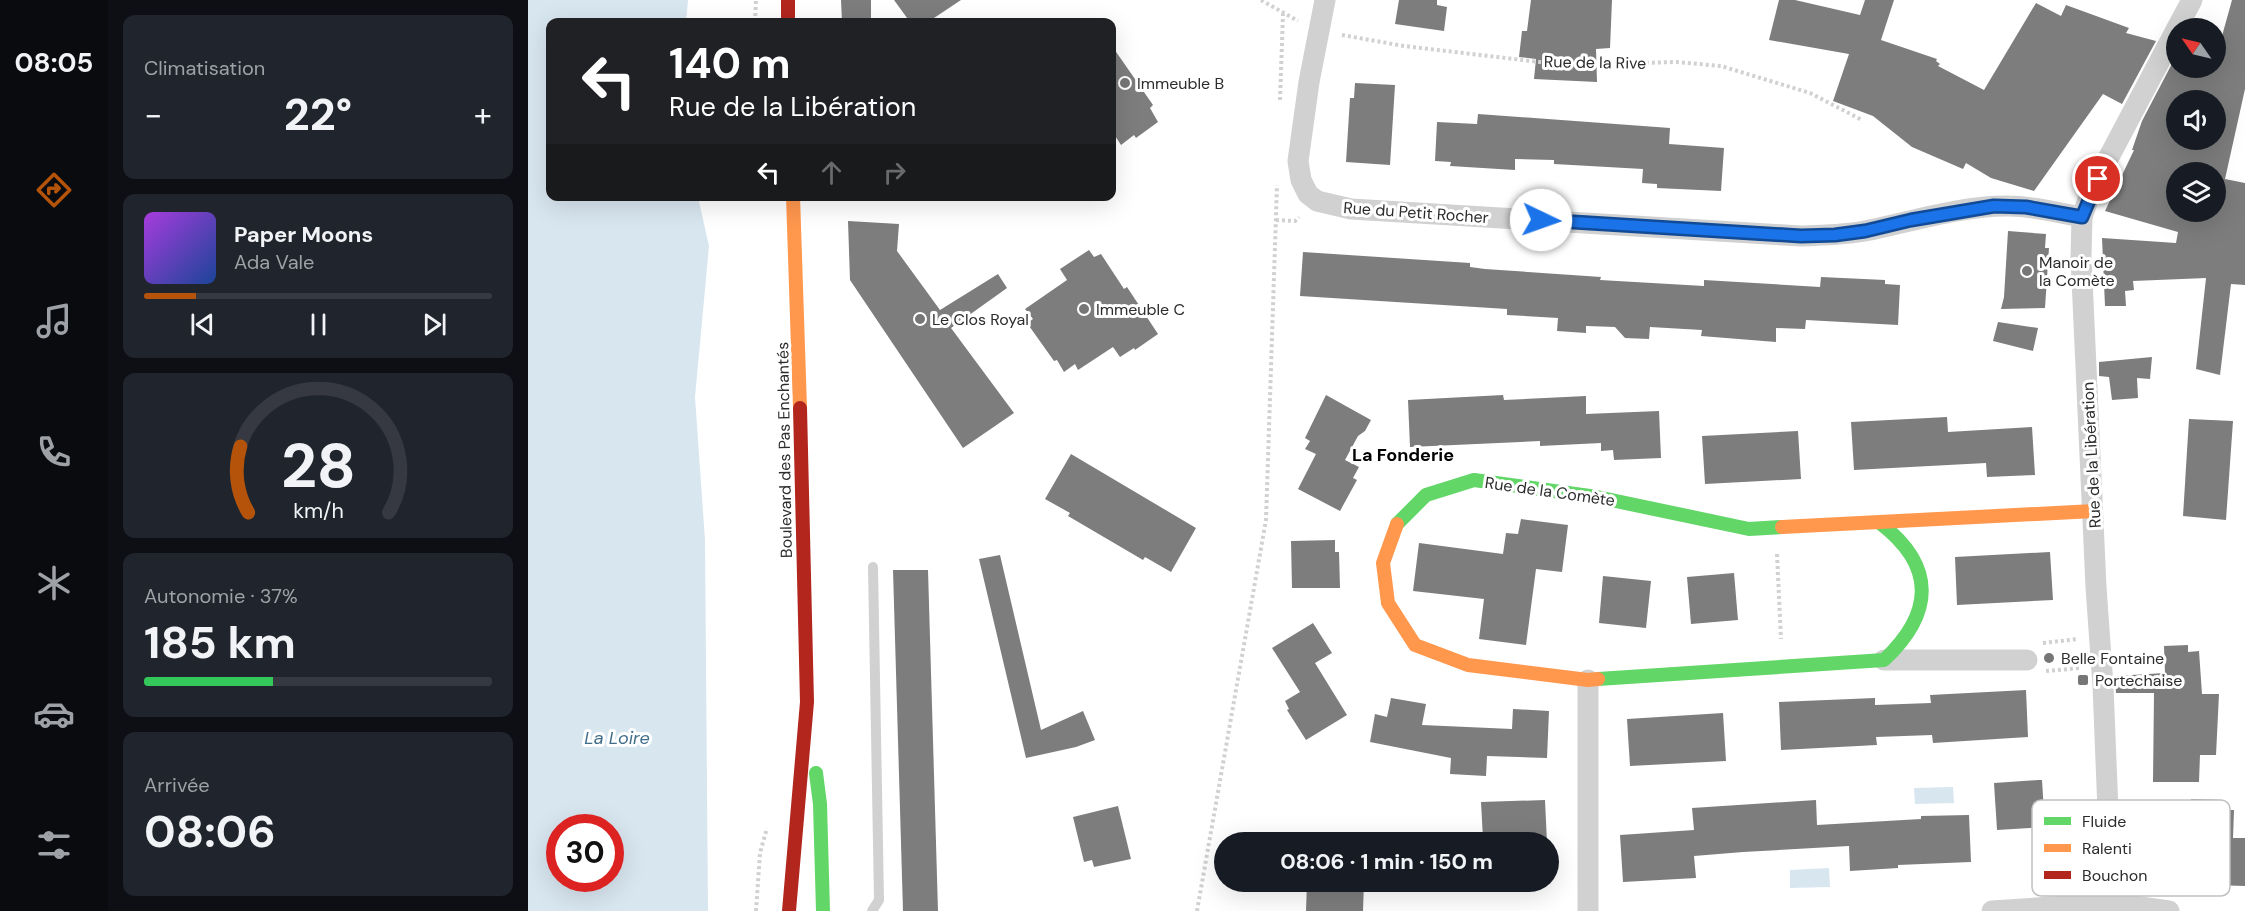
<!DOCTYPE html>
<html lang="fr">
<meta charset="utf-8">
<style>
body{margin:0;font-family:"DM Sans",sans-serif;background:#20242c;color:#f1f3f6;height:100vh;display:flex;flex-direction:column;font-size:22px;white-space:nowrap}
*{box-sizing:border-box;margin:0}
p{font-size:20px;color:#9ea1a6}
.icon{flex:none;width:33px;height:33px;fill:none;stroke:currentColor;stroke-width:2;stroke-linecap:round;stroke-linejoin:round}
.map{position:relative;flex:1;overflow:hidden}
.sheet{display:flex;flex-direction:column;gap:15px;padding:15px;background:#0d0f14;width:420px}
.sheet>*{flex:none}
.banner{position:absolute;left:18px;top:18px;width:570px;height:183px;border-radius:12px;box-shadow:0 6px 24px #0002;background:#202124;color:#fff;overflow:hidden}
.needle{width:39px;rotate:304deg}
.controls{position:absolute;left:1638px;top:18px;display:grid;gap:12px}
.controls a{display:grid;place-items:center;width:60px;height:60px;border-radius:50%;background:#171b24;box-shadow:0 6px 24px #0002;font-size:30px}
.speed{position:absolute;left:18px;top:814px;display:flex;gap:12px;font-size:30px;font-weight:700;text-align:center}
.speed>*{display:grid;place-content:center;width:78px;height:78px;border-radius:50%;background:#171b24;box-shadow:0 6px 24px #0002;line-height:1}
.speed .limit{border:9px solid #d22;background:#fff;color:#111}
.pin{position:absolute;display:grid;place-items:center;width:51px;height:51px;color:#fff;margin:-26px;border:3px solid #fff;border-radius:50%;box-shadow:0 2px 6px #0007}
.me{position:absolute;width:66px;margin:-33px;rotate:93deg;stroke-linejoin:round;filter:drop-shadow(0 0 4px #0008)}
.turn{display:flex;align-items:center;gap:21px;height:126px;padding:0 24px;font-size:27px}
.turn .icon{width:78px;height:78px;stroke-width:2.5}
.turn b{display:block;font-size:42px;line-height:51px}
.lanes{display:flex;align-items:center;height:57px;padding:0 24px;background:#0003;justify-content:center;gap:30px;direction:ltr}
.lanes .off{opacity:.35}
.big{font-size:45px;font-weight:700;line-height:1.1}
.sheet .card{flex:1;display:flex;flex-direction:column;justify-content:center;gap:9px;min-width:0;padding:0 21px;border-radius:12px;background:#20242c}
.sheet .dial{align-items:center;gap:0}
.dial svg{height:156px;overflow:visible;fill:none;stroke:#363941;stroke-width:7;stroke-linecap:round;text-anchor:middle}
.dial text{fill:#f1f3f6;stroke:none}
.song{display:flex;align-items:center;gap:18px}
.cover{width:72px;height:72px;border-radius:9px;background:linear-gradient(135deg,hsl(280 70% 55%),hsl(220 70% 35%))}
.played{height:6px;border-radius:3px;background:linear-gradient(90deg,#b45309 15%,#363941 15%)}
.keys{display:flex;justify-content:space-around;direction:ltr}
.heat{display:flex;justify-content:space-between;align-items:center;font-size:33px;direction:ltr}
.charge{height:9px;border-radius:4px;background:linear-gradient(90deg,#34c759 37%,#363941 0)}
.trip{position:absolute;left:686px;top:832px;width:345px;height:60px;border-radius:30px;background:#171b24;box-shadow:0 6px 24px #0002;font-weight:700;line-height:60px;text-align:center}
main{display:flex;flex:1;min-height:0}
.tabs{display:flex;flex-direction:column;width:108px;justify-content:space-around;align-items:center;background:#090b0e;color:#9ea1a6}
.tabs .icon{width:42px;height:42px}
.tabs .selected{color:#b45309}
.tabs b{font-size:27px;color:#f1f3f6}
.map>svg:first-child{display:block}
.water{fill:#d8e6f0;fill-rule:evenodd}
.building{fill:#7d7d7d;fill-rule:evenodd}
.lines{fill:none;stroke-linecap:round;stroke-linejoin:round}
.path{stroke:#d1d1d1;stroke-width:4;stroke-dasharray:3 3;stroke-linecap:butt}
.lane{stroke:#d1d1d1;stroke-width:10}
.street{stroke:#d1d1d1;stroke-width:21}
.fast{stroke:#63d668;stroke-width:14}
.slow{stroke:#ff974d;stroke-width:14}
.jam{stroke:#b3261e;stroke-width:14}
.route-casing{stroke:#114b97;stroke-width:15}
.route{stroke:#1a73e8;stroke-width:10}
.poi-dot{fill:#767676;stroke:#fff;stroke-width:2}
.labels{text-anchor:middle;stroke-width:6;stroke-linejoin:round;paint-order:stroke}
.street-label{font-size:16px;fill:#2c2c2c;stroke:#fff}
.poi-label{font-size:16px;fill:#2c2c2c;stroke:#fff;text-anchor:start}
.neighbourhood-label{font-size:18px;font-weight:bold;fill:#000;stroke:#fff}
.water-label{font-size:18px;font-style:italic;fill:#406d89;stroke:#fff}
.key{fill:#fff;stroke:#c0c0c0;stroke-width:1.5}
.key-label{font-size:16px;fill:#2c2c2c}
</style>
<main>
<nav class="tabs">
<b>08:05</b>
<svg class="icon selected" aria-label="directions" viewBox="0 0 24 24"><path d="M12 3l9 9-9 9-9-9zM9 14v-3h6M13 9l2 2-2 2"/></svg>
<svg class="icon" aria-label="music" viewBox="0 0 24 24"><path d="M9 18V5l10-2v13"/><circle cx="6" cy="18" r="3"/><circle cx="16" cy="16" r="3"/></svg>
<svg class="icon" aria-label="phone" viewBox="0 0 24 24"><path d="M5 4h4l2 5-3 2q2 4 5 5l2-3 5 2v4C11 20 4 13 5 4z"/></svg>
<svg class="icon" aria-label="climate" viewBox="0 0 24 24"><path d="M12 3v18M4 7l16 10M4 17L20 7"/></svg>
<svg class="icon" aria-label="car" viewBox="0 0 24 24"><path d="M5 17H2v-5l4-1 3-4h7l3 4 3 1v5h-3M9 17h6M6 11h13"/><circle cx="7" cy="17" r="2"/><circle cx="17" cy="17" r="2"/></svg>
<svg class="icon" aria-label="filters" viewBox="0 0 24 24"><path d="M4 7h16M4 17h16"/><circle cx="9" cy="7" r="2"/><circle cx="15" cy="17" r="2"/></svg>
</nav>
<section class="sheet">
<div class="card"><p>Climatisation</p>
<div class="heat"><a>−</a><b class="big">22°</b><a>+</a></div>
</div>
<div class="card">
<div class="song"><i class="cover"></i><div><b>Paper Moons</b><p>Ada Vale</p></div></div>
<div class="played"></div>
<div class="keys"><svg class="icon" aria-label="previous" viewBox="0 0 24 24"><path d="M18 5L8 12l10 7zM5 5v14"/></svg><svg class="icon" aria-label="pause" viewBox="0 0 24 24"><path d="M8 5v14M16 5v14"/></svg><svg class="icon" aria-label="next" viewBox="0 0 24 24"><path d="M6 5l10 7-10 7zM19 5v14"/></svg></div>
</div>
<div class="card dial"><svg viewBox="0 0 100 80">
<path d="M14 69A42 42 0 1 1 86 69"/>
<path d="M14 69A42 42 0 0 1 10 35" stroke="#b45309"/>
<text x="50" y="56" font-size="32" font-weight="700">28</text>
<text x="50" y="72" font-size="11">km/h</text>
</svg></div>
<div class="card"><p>Autonomie · 37%</p><b class="big">185 km</b><div class="charge"></div></div>
<div class="card"><p>Arrivée</p><b class="big">08:06</b></div>
</section>
<div class="map">
<svg width="1717" height="911" viewBox="0 0 1717 911">
<rect width="100%" height="100%" fill="#fff"/>
<g class="water">
<path d="M0 0H160L158 22H22V196L170 197 181 246 167 397 177 540 180 911H0ZM32 828H82V879H32Z"/>
<path d="M1425 787 1426 803 1387 804 1386 788Z"/>
<path d="M1301 868 1302 887 1262 888V870Z"/>
</g>
<g class="building">
<path d="M313 0H343V22H314Z"/>
<path d="M366 0H433L400 22H382Z"/>
<path d="M871 0H909V5L919 7 916 31 867 24Z"/>
<path d="M1003 0H1084L1082 48 1068 49 1069 82 1006 79 1008 59 991 57 994 31H999Z"/>
<path d="M1251 0H1267L1332 15 1337 0H1366L1353 40 1409 59 1408 61 1412 64 1410 66 1456 90 1508 3 1533 16 1538 5 1601 28 1598 33 1628 41 1594 104 1575 94 1506 191 1463 178 1438 163 1435 169 1384 147 1345 116 1305 101 1321 54 1241 40Z"/>
<path d="M1704 0H1717V89L1697 179 1717 183V285L1703 284 1692 375 1668 369 1678 278 1605 281 1606 290 1597 291 1598 306H1577L1574 238 1648 243 1650 232 1577 211 1606 150H1604L1614 121 1648 56V68H1688V34L1694 36ZM1648 100H1688V140H1648ZM1648 172H1688V212H1648Z"/>
<path d="M584 46 625 105 622 108 630 122 608 138 606 135 593 145 584 131Z"/>
<path d="M827 83 867 85 862 165 818 162 822 98H826Z"/>
<path d="M950 114 1142 128 1141 144 1196 148 1193 191 1129 188V184L1114 183 1115 169 1026 164V160L987 159V170L922 166 923 162 907 161 909 122 949 124Z"/>
<path d="M320 221 371 224 369 251 412 310 470 274 479 288 423 328 486 413 435 448 322 280Z"/>
<path d="M1480 231 1518 234 1517 248H1521L1517 308 1473 309 1476 297Z"/>
<path d="M561 250 566 257 573 254 596 289 599 287 630 334 607 350 606 348 592 357 585 347 550 370 547 364 536 372 529 360 526 361 499 323 505 319 497 309 539 280 532 269Z"/>
<path d="M775 252 942 263V267L957 269 1073 277 1072 280 1176 286V280L1292 287 1293 277 1357 280V284L1372 285 1370 325 1278 320 1277 329 1248 328V342L1173 336 1174 330 1122 327 1121 339 1097 338 1087 327 1058 326V333L1029 331 1030 318 979 315V309L772 296Z"/>
<path d="M1470 322 1510 328 1505 351 1465 341Z"/>
<path d="M1624 357 1622 379 1609 378 1610 398 1584 400 1581 377 1571 376V362Z"/>
<path d="M798 395 843 420 837 431 830 436 817 460 831 467 825 478 829 480 812 511 770 489 788 454 777 449 782 441 777 438Z"/>
<path d="M975 395 976 400 1058 396V414L1131 411 1133 458 1086 460 1085 450 1073 451V443L1012 446V441L882 447 880 400Z"/>
<path d="M1419 417 1420 432 1504 427 1507 475 1459 477 1458 463 1326 470 1323 422Z"/>
<path d="M1661 419 1705 421 1698 520 1655 516Z"/>
<path d="M1270 431 1273 479 1177 484 1174 436Z"/>
<path d="M543 454 668 528 643 572 617 557 615 560 540 516 542 513 517 499Z"/>
<path d="M993 519 1040 525 1034 572 1008 569 998 645 951 639 956 599 885 591 891 543 975 554 978 533 990 534Z"/>
<path d="M807 540V552H811L812 588H764L763 541Z"/>
<path d="M1522 552 1525 600 1429 605 1427 557Z"/>
<path d="M472 555 513 730 555 711 567 740 548 747 498 758 451 559Z"/>
<path d="M365 570H400L410 911H375Z"/>
<path d="M1206 573 1210 620 1163 624 1159 577Z"/>
<path d="M1075 576 1123 581 1118 628 1071 623Z"/>
<path d="M785 623 804 653 787 663 819 715 778 740 759 710 761 709 757 701 772 692 744 648Z"/>
<path d="M1660 645V652L1671 651 1674 694H1691L1688 755H1672L1671 782H1625L1626 693H1588L1587 676 1637 673 1636 646Z"/>
<path d="M1498 690 1500 737 1405 743 1404 735 1348 737 1349 745 1253 750 1251 702 1347 698V705L1403 703 1402 695Z"/>
<path d="M863 698 898 704 894 725 984 729 985 709 1021 711 1019 758 959 756 958 776 922 774 923 758 842 742 847 714 859 717Z"/>
<path d="M1195 713 1198 761 1102 766 1099 719Z"/>
<path d="M1510 780H1514L1517 827 1469 830 1466 783Z"/>
<path d="M1663 799 1696 800V810H1706L1705 838H1717V886L1684 885V838L1663 837Z"/>
<path d="M1017 800 1019 843H923V841L955 839 953 802Z"/>
<path d="M1288 800 1289 825 1393 819V816L1441 815 1443 862 1370 865V868L1322 871 1321 846 1215 852 1166 856 1168 878 1095 882 1092 835 1166 830 1164 808Z"/>
<path d="M590 806 603 859 566 867 564 860 556 862 545 817Z"/>
<path d="M779 882H836L835 911H778Z"/>
<path d="M925 882H961V886L926 888Z"/>
</g>
<g class="lines">
<g class="path">
<path d="M733 0 770 21"/>
<path d="M227 22 228 0"/>
<path d="M814 35 876 46 1037 65 1148 62 1193 66 1282 93 1334 120"/>
<path d="M752 100 755 14"/>
<path d="M748 220 767 221 771 217"/>
<path d="M1249 554 1253 639"/>
<path d="M1515 643 1550 639"/>
<path d="M1518 671 1552 668"/>
<path d="M228 911 232 853 239 828"/>
<path d="M669 911 738 520 749 185"/>
</g>
<path class="lane" d="M344 911 351 900 345 567"/>
<g class="street">
<path d="M797 0 781 82 770 161 773 180 780 194 789 201 823 209 1273 236C1295 235 1316 235 1337 231 1382 222 1436 205 1481 206 1505 206 1530 213 1554 217"/>
<path d="M1649 28 1664 0"/>
<path d="M1356 660H1499"/>
<path d="M1060 911V680"/>
<path d="M1464 911 1584 903 1641 911"/>
<path d="M1584 911 1575 686 1568 587 1553 257 1554 217 1563 191 1648 30"/>
</g>
<g class="fast">
<path d="M869 524 898 495 946 480 1069 497 1221 529 1254 527"/>
<path d="M1070 679 1356 660C1406 613 1408 566 1352 523"/>
<path d="M288 773 292 804 295 911"/>
</g>
<g class="slow">
<path d="M265 196 272 408"/>
<path d="M869 524 855 563 860 603 887 645 940 665 1060 680 1070 679"/>
<path d="M1254 527 1566 511"/>
</g>
<g class="jam">
<path d="M260 0V22"/>
<path d="M261 911 279 702 272 408"/>
</g>
</g>
<g class="lines">
<g class="route-casing">
<path id="route" d="M1013 220 1273 236 1307 235 1337 231 1383 220 1466 206 1498 207 1554 217 1570 179"/>
</g>
<use href="#route" class="route"/>
</g>
<g class="poi-dot">
<circle cx="597" cy="83" r="6"/>
<circle cx="1499" cy="271" r="6"/>
<circle cx="556" cy="309" r="6"/>
<circle cx="392" cy="319" r="6"/>
<circle cx="1521" cy="658" r="6"/>
<rect x="1549" y="674" width="12" height="12" rx="3"/>
</g>
<g class="labels">
<g class="street-label">
<text transform="translate(1067 62) rotate(1)" y="6">Rue de la Rive</text>
<text transform="translate(888 212) rotate(4)" y="6">Rue du Petit Rocher</text>
<text transform="translate(256 450) rotate(-91)" y="6">Boulevard des Pas Enchantés</text>
<text transform="translate(1563 455) rotate(-93)" y="6">Rue de la Libération</text>
<text transform="translate(1022 491) rotate(8)" y="6">Rue de la Comète</text>
</g>
<g class="poi-label">
<text x="609" y="89">Immeuble B</text>
<text x="1511" y="268">Manoir de<tspan x="1511" dy="18">la Comète</tspan></text>
<text x="568" y="315">Immeuble C</text>
<text x="404" y="325">Le Clos Royal</text>
<text x="1533" y="664">Belle Fontaine</text>
<text x="1567" y="686">Portechaise</text>
</g>
<g class="neighbourhood-label">
<text x="875" y="461">La Fonderie</text>
</g>
<g class="water-label">
<text x="89" y="744">La Loire</text>
</g>
</g>
<rect x="1504" y="800" width="198" height="96" rx="9" class="key"/>
<rect x="1516" y="817" width="27" height="8" fill="#63d668"/>
<rect x="1516" y="844" width="27" height="8" fill="#ff974d"/>
<rect x="1516" y="871" width="27" height="8" fill="#b3261e"/>
<g class="key-label">
<text x="1554" y="827">Fluide</text>
<text x="1554" y="854">Ralenti</text>
<text x="1554" y="881">Bouchon</text>
</g>
</svg>
<div class="controls">
<a><svg class="needle" viewBox="-14 -14 28 28"><path d="M0-13l5 13h-10z" fill="#e53935"/><path d="M0 13l5-13h-10z" fill="#9ea1a6"/></svg></a>
<a><svg class="icon" aria-label="sound" viewBox="0 0 24 24"><path d="M4 9h4l5-4v14l-5-4H4zM17 9q2 3 0 6"/></svg></a>
<a><svg class="icon" aria-label="layers" viewBox="0 0 24 24"><path d="M12 4l9 5-9 5-9-5zM3 14l9 5 9-5"/></svg></a>
</div>
<div class="speed"><div class="limit">30</div></div>
<div class="pin" style="left:1570px;top:179px;background:#d93025"><svg class="icon" aria-label="arrive" viewBox="0 0 24 24"><path d="M6 21V4h12l-3 4 3 4H6"/></svg></div>
<svg class="me" style="left:1013px;top:220px" viewBox="-20 -20 40 40"><circle r="19" fill="#fff"/><path d="M0-13L10 11 0 6-10 11z" fill="#1a73e8"/></svg>
<div class="trip">08:06 · 1 min · 150 m</div>
<div class="banner">
<div class="turn"><svg class="icon" aria-label="left" viewBox="0 0 24 24"><path d="M17 20v-9H6M10 6l-5 5 5 5"/></svg><div><b>140 m</b>Rue de la Libération</div></div>
<div class="lanes"><svg class="icon" aria-label="left" viewBox="0 0 24 24"><path d="M17 20v-9H6M10 6l-5 5 5 5"/></svg><svg class="icon off" aria-label="ahead" viewBox="0 0 24 24"><path d="M12 20V5M6 11l6-6 6 6"/></svg><svg class="icon off" aria-label="right" viewBox="0 0 24 24"><path d="M7 20v-9h11M14 6l5 5-5 5"/></svg></div>
</div>
</div>
</main>
